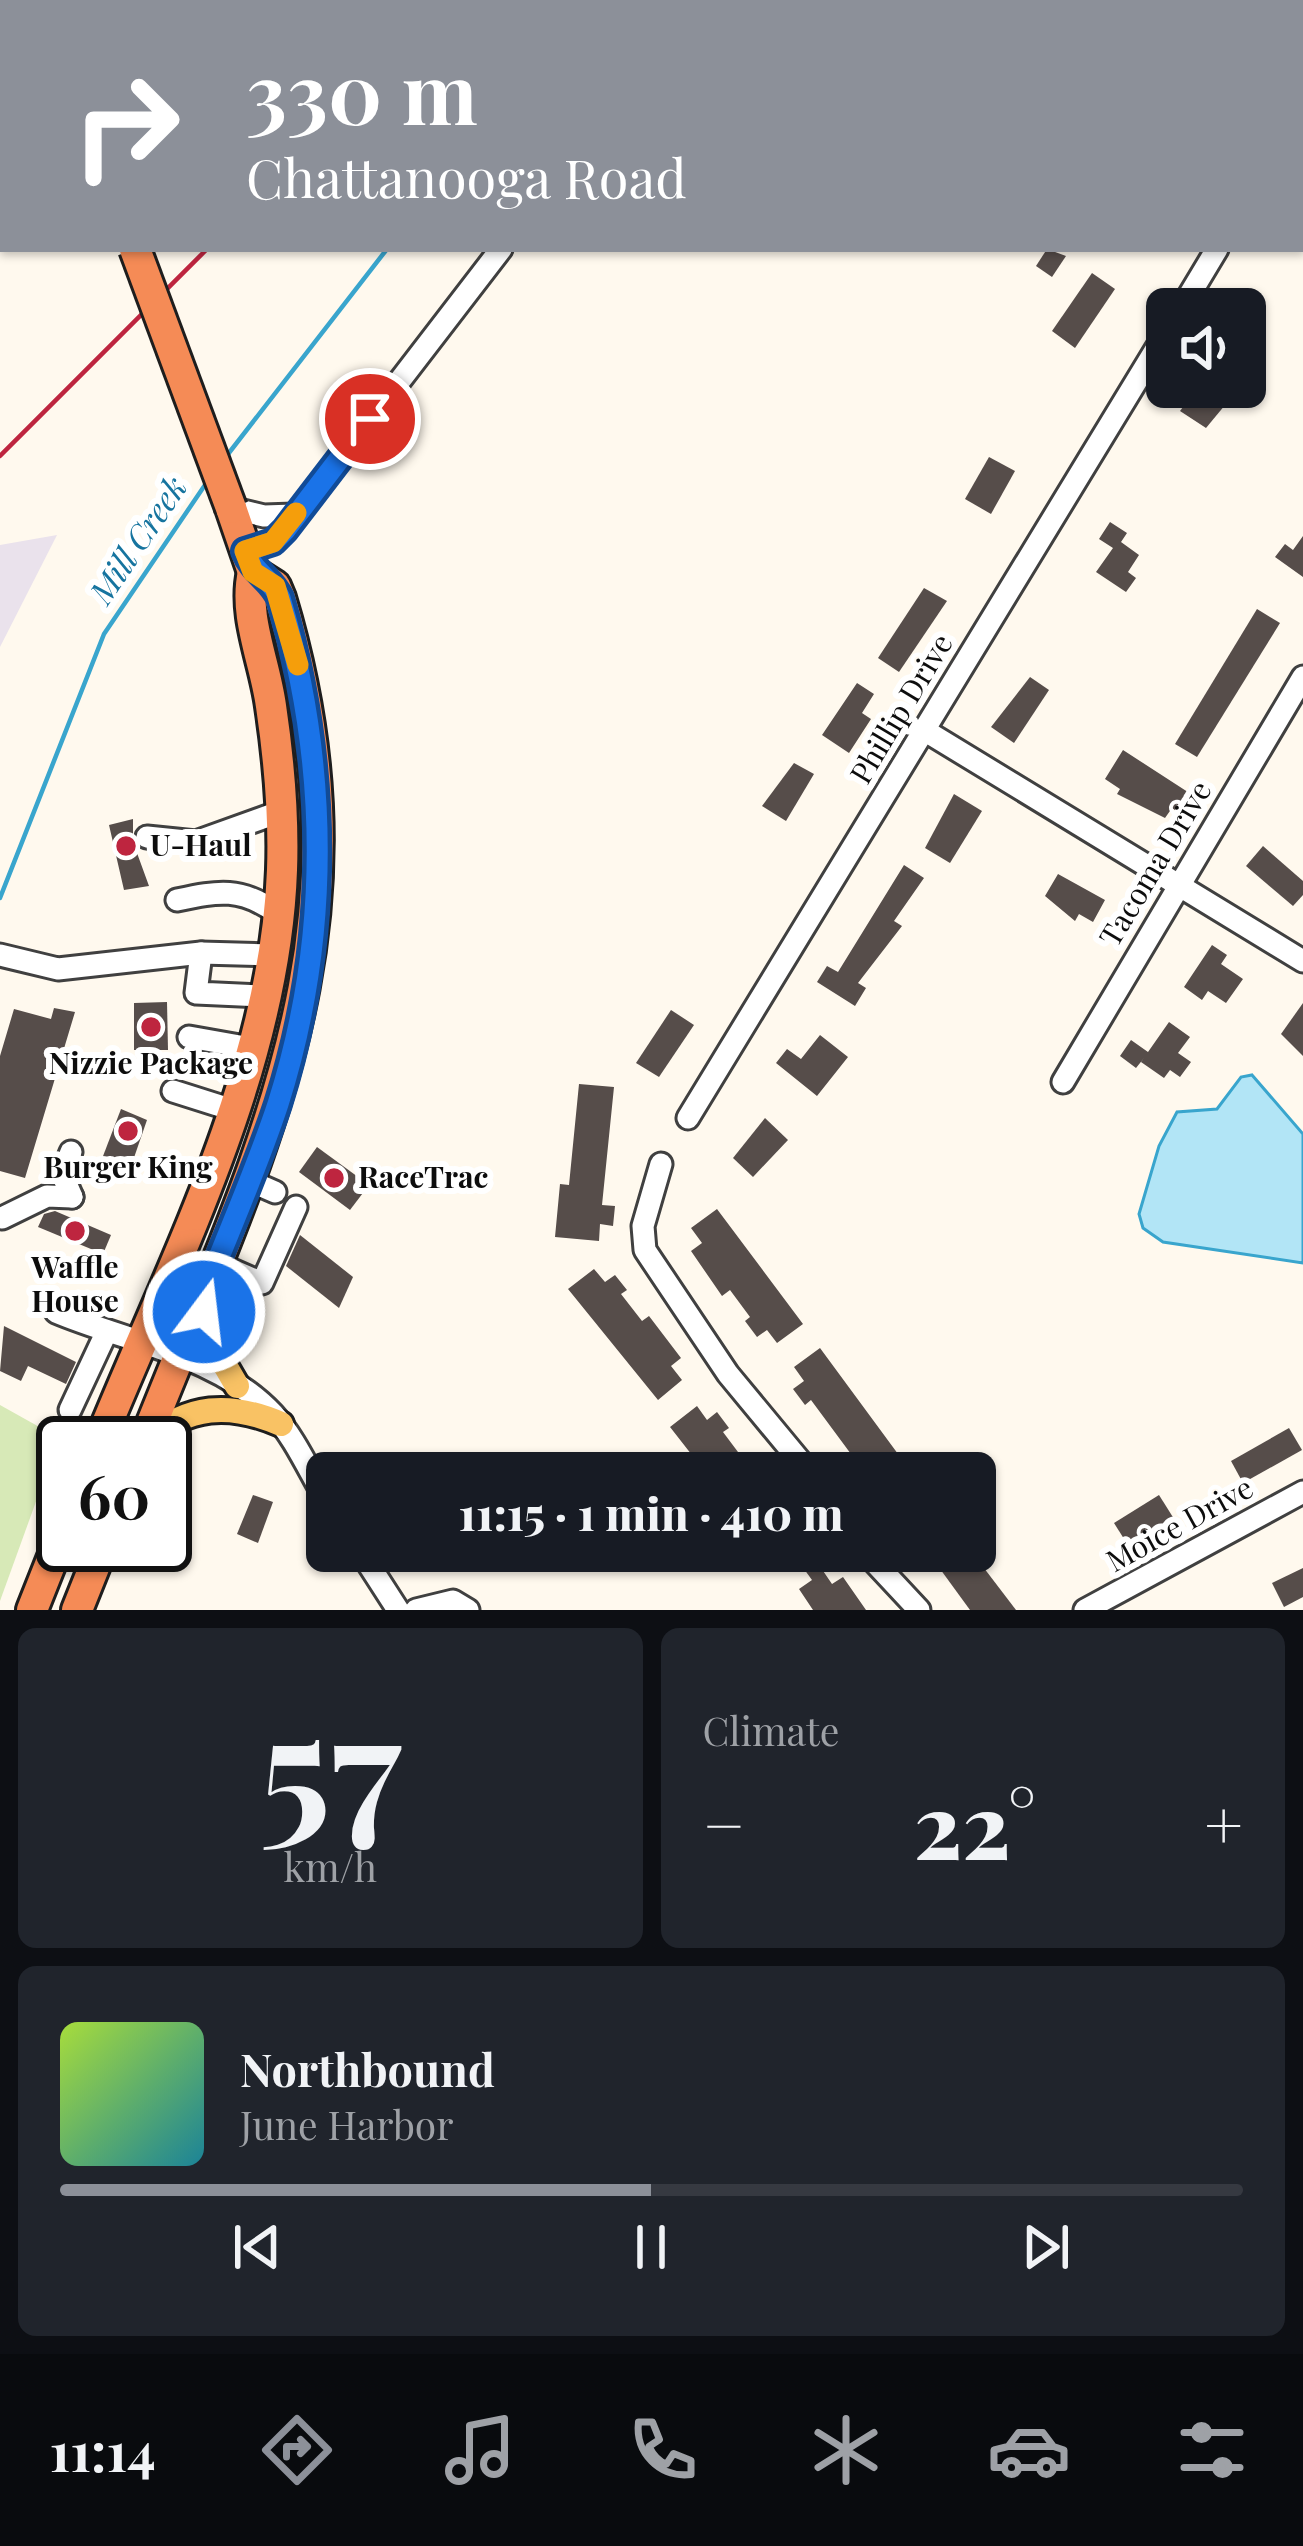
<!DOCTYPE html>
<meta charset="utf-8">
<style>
body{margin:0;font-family:"Playfair Display",serif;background:#20242c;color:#f1f3f6;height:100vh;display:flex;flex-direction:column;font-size:45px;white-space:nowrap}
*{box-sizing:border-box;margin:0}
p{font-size:39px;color:#9ea1a6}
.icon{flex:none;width:66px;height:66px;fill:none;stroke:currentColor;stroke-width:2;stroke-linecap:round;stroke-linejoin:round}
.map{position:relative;height:1610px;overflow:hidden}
.details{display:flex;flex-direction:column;gap:18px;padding:18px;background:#0d0f14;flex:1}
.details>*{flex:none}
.hud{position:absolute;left:0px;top:0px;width:1305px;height:252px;box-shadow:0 3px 9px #0004;background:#8c9099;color:#fff;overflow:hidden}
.tools{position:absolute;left:1146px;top:288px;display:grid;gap:24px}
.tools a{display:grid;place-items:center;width:120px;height:120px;border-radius:18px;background:#171b24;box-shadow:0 3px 9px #0004;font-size:60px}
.speed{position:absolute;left:36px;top:1416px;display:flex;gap:24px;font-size:60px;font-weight:700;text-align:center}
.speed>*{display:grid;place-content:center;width:156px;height:156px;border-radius:50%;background:#171b24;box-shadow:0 3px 9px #0004;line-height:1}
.speed .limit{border:6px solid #111;border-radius:18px;background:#fff;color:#111}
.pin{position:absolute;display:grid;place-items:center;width:102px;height:102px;color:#fff;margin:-51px;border:6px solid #fff;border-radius:50%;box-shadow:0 3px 12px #0007}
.me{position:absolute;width:132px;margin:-66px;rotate:15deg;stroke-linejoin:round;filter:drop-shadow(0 0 9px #0008)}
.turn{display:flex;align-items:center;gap:42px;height:252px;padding:0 48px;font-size:54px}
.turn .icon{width:156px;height:156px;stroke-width:2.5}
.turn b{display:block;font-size:84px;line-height:102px}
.big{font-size:90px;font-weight:800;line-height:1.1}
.details .tile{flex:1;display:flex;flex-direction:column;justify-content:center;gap:18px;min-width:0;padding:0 42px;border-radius:18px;background:#20242c}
.details .dial{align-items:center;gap:0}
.dial b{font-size:156px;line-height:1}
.song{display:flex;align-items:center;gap:36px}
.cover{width:144px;height:144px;border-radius:18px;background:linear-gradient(135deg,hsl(80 70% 55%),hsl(190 70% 35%))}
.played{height:12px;border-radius:6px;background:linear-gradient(90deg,#8c9099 50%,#363941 50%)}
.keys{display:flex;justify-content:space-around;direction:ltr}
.heat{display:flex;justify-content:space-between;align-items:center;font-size:66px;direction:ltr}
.details .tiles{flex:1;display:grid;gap:18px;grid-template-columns:1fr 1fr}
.tile:last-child{grid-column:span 2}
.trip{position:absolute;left:306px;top:1452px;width:690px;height:120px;border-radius:18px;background:#171b24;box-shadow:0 3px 9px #0004;font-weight:800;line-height:120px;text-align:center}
.tabs{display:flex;height:192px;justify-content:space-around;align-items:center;background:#090b0e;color:#9ea1a6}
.tabs .icon{width:84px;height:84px}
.tabs .on{color:#8c9099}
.tabs b{font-size:54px;color:#f1f3f6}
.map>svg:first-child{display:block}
.industrial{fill:#eae2ec}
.green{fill:#d7e9b7}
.water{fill:#b2e5f6;stroke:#39a5cd;stroke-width:3}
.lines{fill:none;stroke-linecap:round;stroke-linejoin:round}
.stream{stroke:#39a5cd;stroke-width:4.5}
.building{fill:#564d4a}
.minor-casing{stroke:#404040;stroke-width:27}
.major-casing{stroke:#1e1e1e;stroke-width:30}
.highway-casing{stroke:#1e1e1e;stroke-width:36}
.minor{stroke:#fff;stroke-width:21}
.major{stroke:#f9c264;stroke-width:24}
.highway{stroke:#f58b56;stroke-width:30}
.rail{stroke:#be253f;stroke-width:4.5}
.highway-bridge-casing{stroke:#1e1e1e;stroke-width:36;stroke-linecap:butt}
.highway-bridge{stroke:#f58b56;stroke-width:30}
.route-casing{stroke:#114b97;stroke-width:30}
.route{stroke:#1a73e8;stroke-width:21}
.slow{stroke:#f59e0b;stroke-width:21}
.poi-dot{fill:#be253f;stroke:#fff;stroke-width:4.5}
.labels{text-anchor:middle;stroke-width:12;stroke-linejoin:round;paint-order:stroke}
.street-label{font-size:30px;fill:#0d0d0d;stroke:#fff}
.poi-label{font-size:30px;font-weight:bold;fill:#0d0d0d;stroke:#fff}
.water-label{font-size:33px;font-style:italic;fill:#16749f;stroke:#fff}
</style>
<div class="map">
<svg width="1303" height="1610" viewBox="0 0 1303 1610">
<rect width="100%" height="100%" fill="#fff9ee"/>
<path class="industrial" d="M57 535 0 647V545Z"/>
<path class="green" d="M0 1405 59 1438 0 1601Z"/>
<path class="water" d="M1252 1075 1303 1134V1263L1163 1242 1143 1228 1139 1214 1159 1146 1177 1112 1217 1109 1241 1077Z"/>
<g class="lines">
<g class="stream">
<path d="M575 3 577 0"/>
<path d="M225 458 387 249"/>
<path d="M0 898 104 634 207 482"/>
</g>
</g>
<g class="building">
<path d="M1047 249 1066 256 1052 277 1036 266Z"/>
<path d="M1092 273 1115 289 1075 348 1052 331Z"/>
<path d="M1198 387H1240L1206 428 1180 411Z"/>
<path d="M989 457 1015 471 991 514 965 499Z"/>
<path d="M1110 522 1127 533 1121 542 1139 555 1128 572 1136 578 1126 592 1096 572 1113 548 1099 539Z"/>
<path d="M1303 536V577L1275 557 1285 544 1293 550Z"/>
<path d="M924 588 947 601 899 672 878 658Z"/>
<path d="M1257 609 1280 623 1197 757 1175 744Z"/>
<path d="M1030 677 1049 690 1014 743 991 727Z"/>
<path d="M857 683 874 694 862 713 871 719 849 753 822 735Z"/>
<path d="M1123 750 1194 796 1182 815 1172 808 1165 818 1117 794 1120 789 1105 779Z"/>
<path d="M794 763 814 774 786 821 762 806Z"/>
<path d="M954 794 982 811 950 863 925 848Z"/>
<path d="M133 819V842L149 886 124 890 109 825Z"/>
<path d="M1263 846 1303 881V895L1293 906 1246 866Z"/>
<path d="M904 865 924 878 894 921 902 926 858 983 866 988 855 1006 817 982 827 966 838 972Z"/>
<path d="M1058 874 1105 900 1093 922 1079 914 1075 921 1045 896Z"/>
<path d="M1212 945 1227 955 1221 964 1243 979 1226 1003 1208 991 1202 1000 1184 987Z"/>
<path d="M167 1002 168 1050H134V1003Z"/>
<path d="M1303 1003V1056L1281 1034Z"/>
<path d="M54 1008 75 1012 25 1178 0 1171V1056L14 1009 51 1019Z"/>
<path d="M671 1010 694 1025 659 1077 636 1063Z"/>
<path d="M1169 1022 1190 1037 1178 1053 1191 1062 1180 1077 1170 1070 1164 1078 1141 1062 1144 1058 1136 1068 1120 1056 1131 1040 1148 1052Z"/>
<path d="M820 1035 848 1057 817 1096 776 1063 787 1049 801 1059Z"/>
<path d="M579 1084 614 1087 602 1205 615 1206 613 1226 600 1224 599 1241 555 1237 560 1184 569 1185Z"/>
<path d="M121 1109 147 1120 128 1175 100 1164Z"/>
<path d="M765 1118 788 1140 753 1177 733 1158Z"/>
<path d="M317 1147 369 1185 350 1210 299 1172Z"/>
<path d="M717 1209 803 1324 777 1343 767 1330 757 1337 745 1321 750 1317 730 1290 722 1296 691 1251 702 1243 691 1228Z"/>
<path d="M55 1211 111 1235 103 1254 38 1227 44 1214Z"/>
<path d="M300 1235 353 1277 339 1308 286 1266Z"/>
<path d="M594 1269 605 1282 615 1275 627 1290 621 1294 642 1321 649 1316 681 1358 671 1366 682 1380 658 1400 568 1289Z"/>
<path d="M4 1326 76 1362 66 1384 28 1366 21 1381 0 1371Z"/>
<path d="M820 1348 912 1473H865L811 1400 805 1405 793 1389 804 1381 794 1367Z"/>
<path d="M697 1406 707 1420 717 1412 729 1428 723 1432 744 1460 751 1454 766 1473H706L670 1427Z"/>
<path d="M1289 1428 1302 1450 1243 1483 1231 1461Z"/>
<path d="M253 1495 273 1502 258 1543 237 1534Z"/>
<path d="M1159 1495 1176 1522 1131 1550 1114 1523Z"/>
<path d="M791 1551H832L817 1562 832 1584 843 1577 866 1610H813L799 1589 812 1580Z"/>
<path d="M927 1551H971L1016 1610H970Z"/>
<path d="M1303 1568V1597L1284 1607 1272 1583Z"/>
</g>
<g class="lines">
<g class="minor-casing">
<g id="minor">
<path d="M221 3 224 0"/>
<path d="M679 3 681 0"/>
<path d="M0 204 3 202"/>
<path d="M1181 309 1217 249"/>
<path d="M231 508 264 516 294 515"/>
<path d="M245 552 273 542 285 530 501 249"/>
<path d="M924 730 1303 961"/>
<path d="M147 837 196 842 282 811"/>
<path d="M177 900C219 891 241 887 277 913"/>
<path d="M201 953 196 993 263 996"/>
<path d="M0 955 58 969 201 953 271 955"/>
<path d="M189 1037 251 1048"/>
<path d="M1063 1082 1303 677"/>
<path d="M173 1091 233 1110"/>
<path d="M688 1118 1167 331"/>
<path d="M71 1152 62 1174 72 1197"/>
<path d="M661 1164 643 1226 645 1250 728 1374 810 1473"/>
<path d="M250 1181 275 1192"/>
<path d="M2 1218 47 1196 72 1197"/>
<path d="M216 1263 262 1283 296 1207"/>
<path d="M56 1312C127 1342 218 1355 273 1414 295 1438 310 1473 327 1501"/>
<path d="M70 1410 107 1331"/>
<path d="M360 1551 398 1610"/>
<path d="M864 1551 919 1610"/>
<path d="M416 1610 453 1601 468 1610"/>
<path d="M1085 1610 1303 1492"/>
</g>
</g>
<g class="major-casing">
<g id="major">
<path d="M202 1301 219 1355 237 1386"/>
<path d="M145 1442C188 1404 230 1402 281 1424"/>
</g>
</g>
<g class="highway-casing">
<g id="highway">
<path d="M49 0 50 3"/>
<path d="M231 508 253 572"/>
<path d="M99 1443C173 1261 275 1070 282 870 284 815 279 760 271 706 265 661 243 616 253 572"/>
<path d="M144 1443C263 1143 380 930 280 598L275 586 253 572"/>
<path d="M32 1610 63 1532"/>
<path d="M77 1610 103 1545"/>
</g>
</g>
<use href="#minor" class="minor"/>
<use href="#major" class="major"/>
<use href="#highway" class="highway"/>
<g class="rail">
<path d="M430 3 432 0"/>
<path d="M0 456 207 249"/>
</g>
<g class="highway-bridge-casing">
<path id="highway-bridge" d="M135 249 231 508"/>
</g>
<use href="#highway-bridge" class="highway-bridge"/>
</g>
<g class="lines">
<g class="route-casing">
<path id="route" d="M204 1312 202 1300C227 1235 256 1171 278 1104 331 937 329 765 280 598 271 578 254 573 245 551L273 542 285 530 370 419"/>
</g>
<use href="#route" class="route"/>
<path class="slow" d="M296 513 273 542 245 551 253 572 275 586 298 665"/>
</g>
<g class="poi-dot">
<circle cx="126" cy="846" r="12"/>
<circle cx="151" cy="1027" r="12"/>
<circle cx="128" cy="1131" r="12"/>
<circle cx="334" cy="1178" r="12"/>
<circle cx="75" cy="1231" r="12"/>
</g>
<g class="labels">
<g class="street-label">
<text transform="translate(902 709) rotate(-59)" y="10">Phillip Drive</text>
<text transform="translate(1156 864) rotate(-59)" y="10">Tacoma Drive</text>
<text transform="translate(1180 1525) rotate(-29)" y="10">Moice Drive</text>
</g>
<g class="poi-label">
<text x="150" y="856" text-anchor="start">U-Haul</text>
<text x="151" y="1074">Nizzie Package</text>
<text x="128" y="1178">Burger King</text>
<text x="358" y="1188" text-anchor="start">RaceTrac</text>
<text x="75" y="1278">Waffle<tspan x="75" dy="34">House</tspan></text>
</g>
<g class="water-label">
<text transform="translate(138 540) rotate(-56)" y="12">Mill Creek</text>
</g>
</g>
</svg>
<div class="tools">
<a><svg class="icon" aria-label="sound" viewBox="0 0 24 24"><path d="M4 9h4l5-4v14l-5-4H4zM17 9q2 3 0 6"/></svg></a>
</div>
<div class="speed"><div class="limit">60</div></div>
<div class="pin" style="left:370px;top:419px;background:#d93025"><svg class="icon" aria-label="arrive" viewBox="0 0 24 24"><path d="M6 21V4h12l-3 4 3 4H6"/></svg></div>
<svg class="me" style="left:204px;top:1312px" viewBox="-20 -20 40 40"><circle r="17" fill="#1a73e8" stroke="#fff" stroke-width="3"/><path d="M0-11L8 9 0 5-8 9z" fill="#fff"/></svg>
<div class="trip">11:15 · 1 min · 410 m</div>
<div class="hud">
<div class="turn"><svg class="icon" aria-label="right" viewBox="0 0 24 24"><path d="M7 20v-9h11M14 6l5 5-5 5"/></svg><div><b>330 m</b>Chattanooga Road</div></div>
</div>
</div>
<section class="details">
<div class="tiles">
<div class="tile dial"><b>57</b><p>km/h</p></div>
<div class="tile"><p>Climate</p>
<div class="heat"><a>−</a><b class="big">22°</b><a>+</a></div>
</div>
<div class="tile">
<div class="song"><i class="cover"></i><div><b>Northbound</b><p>June Harbor</p></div></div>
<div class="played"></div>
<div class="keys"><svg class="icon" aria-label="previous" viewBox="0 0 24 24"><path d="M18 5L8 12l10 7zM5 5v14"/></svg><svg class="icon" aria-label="pause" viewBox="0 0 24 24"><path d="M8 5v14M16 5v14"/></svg><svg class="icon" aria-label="next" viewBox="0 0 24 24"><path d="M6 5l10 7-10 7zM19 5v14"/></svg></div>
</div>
</div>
</section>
<nav class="tabs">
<b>11:14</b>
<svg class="icon on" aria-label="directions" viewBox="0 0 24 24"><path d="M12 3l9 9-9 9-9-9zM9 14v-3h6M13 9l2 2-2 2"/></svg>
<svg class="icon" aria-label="music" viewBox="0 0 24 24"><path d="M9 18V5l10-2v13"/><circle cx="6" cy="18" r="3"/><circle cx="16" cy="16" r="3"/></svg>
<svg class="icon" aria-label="phone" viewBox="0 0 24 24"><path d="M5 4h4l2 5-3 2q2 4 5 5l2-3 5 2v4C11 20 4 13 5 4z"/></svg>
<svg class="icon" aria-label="climate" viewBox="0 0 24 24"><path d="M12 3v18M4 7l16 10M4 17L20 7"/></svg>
<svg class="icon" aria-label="car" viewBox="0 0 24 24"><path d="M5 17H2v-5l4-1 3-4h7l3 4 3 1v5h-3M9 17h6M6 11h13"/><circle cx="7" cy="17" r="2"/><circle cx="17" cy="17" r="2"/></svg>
<svg class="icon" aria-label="filters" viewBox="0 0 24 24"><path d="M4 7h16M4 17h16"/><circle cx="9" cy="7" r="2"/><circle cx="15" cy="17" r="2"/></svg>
</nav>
